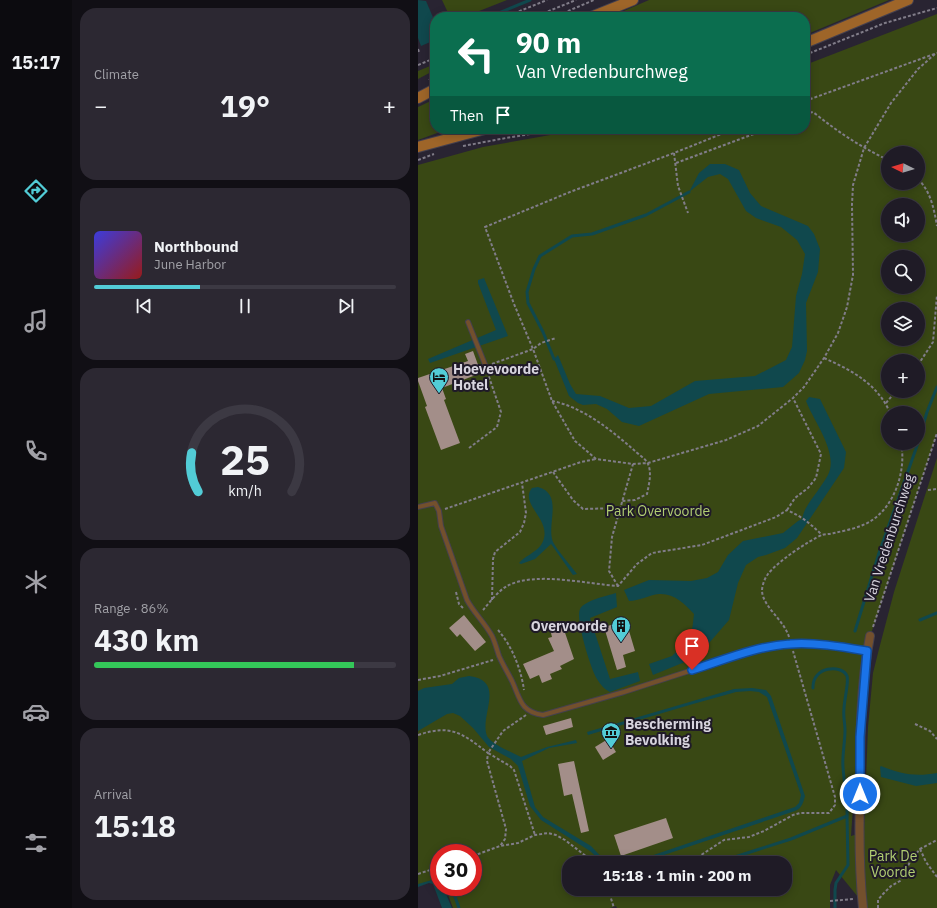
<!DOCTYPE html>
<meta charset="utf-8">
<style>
body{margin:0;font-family:"IBM Plex Sans",sans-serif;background:#2c2832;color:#f1f3f6;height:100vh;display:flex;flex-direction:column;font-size:15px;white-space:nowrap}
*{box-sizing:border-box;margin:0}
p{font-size:13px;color:#a1a1a7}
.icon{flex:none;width:22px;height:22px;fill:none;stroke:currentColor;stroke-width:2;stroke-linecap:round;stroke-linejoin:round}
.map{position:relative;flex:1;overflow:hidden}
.drawer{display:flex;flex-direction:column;gap:8px;padding:8px;background:#110f15;width:346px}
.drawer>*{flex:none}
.hud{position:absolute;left:12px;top:12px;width:380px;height:122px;border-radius:16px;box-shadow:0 2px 10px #0003,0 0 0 1px #3c3943;background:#0b6e4f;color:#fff;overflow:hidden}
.needle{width:26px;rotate:275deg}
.controls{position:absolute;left:463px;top:146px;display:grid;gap:8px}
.controls a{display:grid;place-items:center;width:44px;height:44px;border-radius:50%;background:#1f1b26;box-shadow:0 2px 10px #0003,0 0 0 1px #3c3943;font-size:20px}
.speed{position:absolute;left:12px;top:844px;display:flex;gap:8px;font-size:20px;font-weight:700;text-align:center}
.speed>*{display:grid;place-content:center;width:52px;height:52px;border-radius:50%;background:#1f1b26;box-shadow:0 2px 10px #0003,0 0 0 1px #3c3943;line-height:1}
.speed .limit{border:6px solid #d22;background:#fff;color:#111}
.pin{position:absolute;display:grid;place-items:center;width:34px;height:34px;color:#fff;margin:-41px -17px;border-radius:50% 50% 50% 0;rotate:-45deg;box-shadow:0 0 4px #0007}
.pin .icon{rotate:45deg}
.me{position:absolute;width:44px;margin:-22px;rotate:0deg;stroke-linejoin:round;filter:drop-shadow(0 0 3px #0008)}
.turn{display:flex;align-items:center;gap:14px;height:84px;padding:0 20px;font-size:18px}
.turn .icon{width:52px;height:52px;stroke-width:2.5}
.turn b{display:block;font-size:28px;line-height:34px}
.then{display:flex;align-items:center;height:38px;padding:0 20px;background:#0003;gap:8px;font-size:15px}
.big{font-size:30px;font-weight:800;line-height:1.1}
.drawer .tile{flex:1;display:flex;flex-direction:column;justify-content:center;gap:6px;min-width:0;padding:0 14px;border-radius:16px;background:#2c2832}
.drawer .dial{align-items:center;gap:0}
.dial svg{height:104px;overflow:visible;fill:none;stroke:#3c3943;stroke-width:7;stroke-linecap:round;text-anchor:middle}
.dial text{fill:#f1f3f6;stroke:none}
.song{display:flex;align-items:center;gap:12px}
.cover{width:48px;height:48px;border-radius:6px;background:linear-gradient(135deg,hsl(240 70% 55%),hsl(0 70% 35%))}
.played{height:4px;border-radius:2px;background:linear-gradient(90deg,#52ccd6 35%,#3c3943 35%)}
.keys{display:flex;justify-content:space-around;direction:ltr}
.heat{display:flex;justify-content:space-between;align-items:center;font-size:22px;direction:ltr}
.charge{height:6px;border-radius:3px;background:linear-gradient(90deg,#34c759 86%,#3c3943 0)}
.trip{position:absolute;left:144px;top:856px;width:230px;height:40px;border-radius:16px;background:#1f1b26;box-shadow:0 2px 10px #0003,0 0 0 1px #3c3943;font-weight:800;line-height:40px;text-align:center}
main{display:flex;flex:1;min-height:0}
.tab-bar{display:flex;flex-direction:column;width:72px;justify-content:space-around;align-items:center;background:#0c0b0f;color:#a1a1a7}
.tab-bar .icon{width:28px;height:28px}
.tab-bar .current{color:#52ccd6}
.tab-bar b{font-size:18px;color:#f1f3f6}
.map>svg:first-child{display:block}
.green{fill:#394814;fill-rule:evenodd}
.water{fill:#10484d}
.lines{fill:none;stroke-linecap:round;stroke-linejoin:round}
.stream{stroke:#10484d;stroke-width:3}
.building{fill:#a38e89}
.service-casing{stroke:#45404e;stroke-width:6}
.minor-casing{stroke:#45404e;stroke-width:10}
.secondary-casing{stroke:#45404e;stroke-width:12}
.path{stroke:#817d89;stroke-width:2;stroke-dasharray:3 2;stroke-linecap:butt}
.service{stroke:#73502d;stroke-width:4}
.minor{stroke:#73502d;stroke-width:8}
.secondary{stroke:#9e6529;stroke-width:10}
.route-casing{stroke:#114b97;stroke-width:10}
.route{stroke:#1a73e8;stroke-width:7}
.labels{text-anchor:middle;stroke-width:4;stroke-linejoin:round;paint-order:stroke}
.poi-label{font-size:14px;font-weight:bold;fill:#d7d4de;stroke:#1f1a28;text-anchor:start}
.park-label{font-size:14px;fill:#b1ce72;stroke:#1f1a28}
.street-label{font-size:14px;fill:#d7d4de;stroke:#1f1a28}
</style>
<main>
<nav class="tab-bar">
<b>15:17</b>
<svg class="icon current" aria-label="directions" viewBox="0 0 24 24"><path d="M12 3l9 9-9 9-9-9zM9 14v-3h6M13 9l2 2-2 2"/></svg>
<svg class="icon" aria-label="music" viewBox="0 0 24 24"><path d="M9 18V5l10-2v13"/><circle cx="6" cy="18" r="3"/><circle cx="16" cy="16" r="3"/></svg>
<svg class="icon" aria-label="phone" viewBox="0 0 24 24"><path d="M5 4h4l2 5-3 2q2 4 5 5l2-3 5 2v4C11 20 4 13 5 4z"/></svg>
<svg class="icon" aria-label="climate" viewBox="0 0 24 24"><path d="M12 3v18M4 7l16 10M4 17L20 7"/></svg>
<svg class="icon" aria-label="car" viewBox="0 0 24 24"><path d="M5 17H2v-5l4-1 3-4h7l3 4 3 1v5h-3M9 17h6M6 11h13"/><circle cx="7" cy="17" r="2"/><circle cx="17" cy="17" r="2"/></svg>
<svg class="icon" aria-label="filters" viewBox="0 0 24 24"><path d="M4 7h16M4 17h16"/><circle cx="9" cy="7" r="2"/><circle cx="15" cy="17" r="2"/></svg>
</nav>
<section class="drawer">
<div class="tile"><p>Climate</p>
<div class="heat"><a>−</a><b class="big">19°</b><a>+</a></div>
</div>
<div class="tile">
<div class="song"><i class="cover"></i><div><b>Northbound</b><p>June Harbor</p></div></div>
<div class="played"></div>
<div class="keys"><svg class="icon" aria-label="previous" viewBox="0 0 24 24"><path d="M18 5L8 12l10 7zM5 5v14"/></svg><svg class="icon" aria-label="pause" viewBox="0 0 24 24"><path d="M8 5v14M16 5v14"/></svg><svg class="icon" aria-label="next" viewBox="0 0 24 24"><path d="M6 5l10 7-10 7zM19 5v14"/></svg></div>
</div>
<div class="tile dial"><svg viewBox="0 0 100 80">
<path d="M14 69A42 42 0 1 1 86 69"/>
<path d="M14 69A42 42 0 0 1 9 39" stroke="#52ccd6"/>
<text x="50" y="56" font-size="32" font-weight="700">25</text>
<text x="50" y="72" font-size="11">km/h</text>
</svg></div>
<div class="tile"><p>Range · 86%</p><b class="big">430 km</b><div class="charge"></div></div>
<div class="tile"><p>Arrival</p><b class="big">15:18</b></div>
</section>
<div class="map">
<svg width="519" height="908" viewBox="0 0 519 908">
<rect width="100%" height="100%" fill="#292432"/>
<g class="green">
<path d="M24 0H89L46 17H32Z"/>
<path d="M231 0H471L387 35V17H192Z"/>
<path d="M519 14V433L449 646 440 733 433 836 446 832 450 727 455 673 461 649 476 592 519 458V908H449L418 870 412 885V908H199L198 906 192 908H35L27 887H55V853H21V878L0 885V165L65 147 166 129H387V65ZM470 153H500V183H470ZM470 205H500V235H470ZM470 257H500V287H470ZM470 309H500V339H470ZM470 361H500V391H470ZM470 413H500V443H470ZM151 863H367V889H151Z"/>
<path d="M17 64V70L0 79V71Z"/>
<path d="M17 99V129H30L0 140V107Z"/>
</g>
<g class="water">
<path d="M0 0 8 1 17 22V40L3 46 0 38Z"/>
<path d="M292 164H307L321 170 332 193 343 206 390 226 396 234 402 249 400 272 388 303 389 351 387 360 381 373 365 387 291 394 221 426 204 422 189 409 178 404 165 405 160 403 151 396 136 359 140 355 152 384 158 394 182 396 211 408 233 406 277 381 337 376 368 360 374 347 378 296 384 274 387 254 379 240 363 227 338 218 328 211 310 179 302 174 290 177 271 192 281 173Z"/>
<path d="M66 278 90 336 12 363 10 359 78 330 60 283V280Z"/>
<path d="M391 397 402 399 428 452 426 468 379 538 367 548 348 555 340 557 328 565 320 583 311 620 279 657 235 675 231 664 254 656 261 649 274 631 276 614C267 604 256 593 241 594 231 595 221 601 211 601L206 590 231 580 273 581 289 578 300 572 310 555 325 541 365 533 380 521 384 519C385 515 386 511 388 508 395 496 404 486 410 475 421 453 396 422 388 401Z"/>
<path d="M120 487C146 494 128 525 135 542 139 550 153 566 159 574L155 575 133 544 117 559 103 564 101 563C107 556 117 553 123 545 138 521 100 505 114 488Z"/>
<path d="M198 593 199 607 172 618 192 679 220 672 222 681 192 692C186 689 183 685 179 679 173 670 157 618 162 609 167 600 189 596 198 593Z"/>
<path d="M51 676C89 681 61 715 69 736 73 744 95 753 103 757L129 747 158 740 159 743 131 748 104 761 117 807 125 817 173 846 189 863H185L172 851 123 820 112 806 100 766 93 759 71 747 55 728 42 716 35 713 29 714 0 731V691L6 688 34 684 41 678Z"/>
<path d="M334 688 348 690 353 696 387 796C385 803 384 808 377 811L222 863H212L377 807 381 803 383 795 349 697 341 692 332 691 318 692 275 704 170 735 169 732 316 689Z"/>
<path d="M463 766C483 774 497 777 519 773V783L498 786 463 777 462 767Z"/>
<path d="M21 878V887H25L34 908H24L15 884 11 883 0 887V884Z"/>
</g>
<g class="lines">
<g class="stream">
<path d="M71 17 112 0"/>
<path d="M136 359 125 332 110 303 109 292 116 269 122 256 154 236 174 234 228 215 271 192"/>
<path d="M500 442 509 412 519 387"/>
<path d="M502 620 519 613"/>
<path d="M437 631 461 553 500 443"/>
<path d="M298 863 373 839 429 816C430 799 426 784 425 767 424 755 427 743 427 730 427 723 425 716 426 709 426 700 431 683 429 676 424 664 394 666 395 688"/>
<path d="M28 887 36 894 41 908"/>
<path d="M200 894 216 889"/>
<path d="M417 908V890L418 883 430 865 429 816"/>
</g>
</g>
<g class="building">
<path d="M55 351 63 373 24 388 28 399 26 400 42 443 23 450 7 407 9 406 0 381V378L50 361 47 354Z"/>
<path d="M46 615 68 642 57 651 42 634 39 637 31 628Z"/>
<path d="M207 621 208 624H209L217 651 205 655 208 667 199 670 186 627Z"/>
<path d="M144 624 156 659 142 666 144 669 132 674 134 679 124 683 121 675 112 679 105 664 136 651 130 638 134 637 132 629Z"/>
<path d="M153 718 155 727 128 735 125 726Z"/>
<path d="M190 739 198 752 185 760 177 747Z"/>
<path d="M156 761 171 831 163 833 154 794 146 796 140 764Z"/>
<path d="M248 818 255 838 203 856 196 835Z"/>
</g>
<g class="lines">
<g class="service-casing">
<g id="service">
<path d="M50 322 68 367"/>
<path d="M0 507 17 503 21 511 23 526 49 600C56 613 67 623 74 636 77 642 79 650 81 656 85 665 90 673 94 681 102 698 102 712 125 715L206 692 343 648 373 644 417 646 449 651"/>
</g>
</g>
<g class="minor-casing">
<path id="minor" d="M445 908C441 870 441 830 442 792 442 740 442 687 452 636"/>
</g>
<g class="secondary-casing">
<g id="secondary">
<path d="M173 17 215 0"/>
<path d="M387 43 490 0"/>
<path d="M0 98 17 89"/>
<path d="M0 147 67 129"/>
</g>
</g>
<g class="path">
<path d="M87 17 129 0"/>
<path d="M116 17 158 0"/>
<path d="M136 17 176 0"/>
<path d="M0 49 1 52"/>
<path d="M387 55 467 23 519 8"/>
<path d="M0 65 17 58"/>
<path d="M11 80 17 76"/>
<path d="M387 101 519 53"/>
<path d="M387 114 395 112C420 132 441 146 470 160"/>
<path d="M316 129 256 153 152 192 67 227 96 304 115 349 134 401 157 441 178 459 215 464 230 463 308 440 340 426 375 398 386 387 406 358 420 333 429 307 435 275 434 204 435 185 446 148 473 103 500 69 517 54"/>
<path d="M45 146 88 138 143 129"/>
<path d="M256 153 260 186 270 213"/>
<path d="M0 160 16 154"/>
<path d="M258 163 349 129"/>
<path d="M500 179C513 192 516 209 519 226"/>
<path d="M406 358C433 370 460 384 472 413"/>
<path d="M74 364 115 349 123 343 138 338"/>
<path d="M500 365 515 342 519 295"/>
<path d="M134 401C165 407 193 430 217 451 220 454 228 459 230 464 234 473 231 484 229 494L217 500 203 501"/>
<path d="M468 403 478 391"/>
<path d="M51 448 79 427 83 412 70 374"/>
<path d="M135 472 155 500 165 509 201 508"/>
<path d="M510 490 519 489"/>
<path d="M27 509 163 462 178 459"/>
<path d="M369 510 377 498 390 488 398 478 403 454 375 398"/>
<path d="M200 586 191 571 194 537 215 464"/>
<path d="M38 592 41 604 45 608"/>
<path d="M74 600 75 559 77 552 102 532 106 523 108 513 104 483"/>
<path d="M65 610C72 602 80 591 89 586 117 571 169 584 200 586L219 564 234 553 284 545 358 517 369 510C383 516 393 524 404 535"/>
<path d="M455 627 519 433"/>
<path d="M80 630C94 646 103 669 106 690"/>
<path d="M371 637C366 620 345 607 344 591 344 585 347 578 350 574 359 562 390 541 404 535 408 534 412 534 416 533 425 531 436 529 445 525 475 513 489 472 483 443"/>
<path d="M0 680 22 676 75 660"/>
<path d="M108 715 85 731 70 753 92 766 96 770 117 835"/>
<path d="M497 724 512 731 519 739"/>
<path d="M0 735C33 724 44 733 70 753L69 761 88 829 87 839 82 846"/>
<path d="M502 849 508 862 519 877"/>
<path d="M55 856 82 846 100 843 117 835 130 833 138 835 147 840 177 863"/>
<path d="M271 863 306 840 331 837 346 831 375 815 382 813H411L417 805V797L375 651"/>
<path d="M0 874 21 867"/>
<path d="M190 889 196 908"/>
<path d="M412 901 435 899"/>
<path d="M460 908V900L465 894 473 886 482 881 493 860 502 849 519 840"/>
</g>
<use href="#service" class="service"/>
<use href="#minor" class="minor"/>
<use href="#secondary" class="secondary"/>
</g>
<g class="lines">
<g class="route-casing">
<path id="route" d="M274 670C306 660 338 646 372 644 396 642 425 647 449 651L442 737V794"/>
</g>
<use href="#route" class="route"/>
</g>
<defs>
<g id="hotel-pin" transform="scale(1)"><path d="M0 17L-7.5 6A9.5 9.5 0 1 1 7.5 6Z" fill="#52ccd6" stroke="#1f1a28"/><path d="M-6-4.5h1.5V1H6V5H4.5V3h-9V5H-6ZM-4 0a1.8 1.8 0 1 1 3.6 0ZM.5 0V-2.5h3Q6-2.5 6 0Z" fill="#111"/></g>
<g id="building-pin" transform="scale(1)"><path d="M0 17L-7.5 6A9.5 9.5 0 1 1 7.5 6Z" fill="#52ccd6" stroke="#1f1a28"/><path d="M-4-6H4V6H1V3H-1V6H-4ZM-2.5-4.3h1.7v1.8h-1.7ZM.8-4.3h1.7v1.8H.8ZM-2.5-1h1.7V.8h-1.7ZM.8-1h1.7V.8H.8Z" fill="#111"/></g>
<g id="museum-pin" transform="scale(1)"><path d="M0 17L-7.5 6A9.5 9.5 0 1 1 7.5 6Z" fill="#52ccd6" stroke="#1f1a28"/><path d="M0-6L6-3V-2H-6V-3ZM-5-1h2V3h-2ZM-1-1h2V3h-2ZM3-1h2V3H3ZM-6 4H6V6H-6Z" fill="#111"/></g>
</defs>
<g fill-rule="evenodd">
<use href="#hotel-pin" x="21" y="377"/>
<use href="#building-pin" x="203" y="626"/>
<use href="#museum-pin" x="193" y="732"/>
</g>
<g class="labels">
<g class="poi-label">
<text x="35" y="374">Hoevevoorde<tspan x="35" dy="16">Hotel</tspan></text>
<text x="189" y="631" text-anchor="end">Overvoorde</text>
<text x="207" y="729">Bescherming<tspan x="207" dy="16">Bevolking</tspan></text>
</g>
<g class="park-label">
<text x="240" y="516">Park Overvoorde</text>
<text x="475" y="861">Park De<tspan x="475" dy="16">Voorde</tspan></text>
</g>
<g class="street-label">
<text transform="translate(471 538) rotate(-72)" y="5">Van Vredenburchweg</text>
</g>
</g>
</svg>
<div class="controls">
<a><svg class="needle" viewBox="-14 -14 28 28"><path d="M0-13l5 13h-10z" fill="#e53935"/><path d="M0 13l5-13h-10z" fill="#a1a1a7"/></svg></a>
<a><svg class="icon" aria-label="sound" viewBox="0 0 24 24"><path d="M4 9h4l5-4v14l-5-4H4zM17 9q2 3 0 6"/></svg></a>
<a><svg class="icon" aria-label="search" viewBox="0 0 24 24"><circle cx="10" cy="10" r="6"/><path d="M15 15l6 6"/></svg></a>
<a><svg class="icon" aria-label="layers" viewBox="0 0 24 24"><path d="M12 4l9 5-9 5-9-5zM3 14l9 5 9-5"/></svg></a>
<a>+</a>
<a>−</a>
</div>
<div class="speed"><div class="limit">30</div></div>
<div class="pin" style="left:274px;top:670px;background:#d93025"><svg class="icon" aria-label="arrive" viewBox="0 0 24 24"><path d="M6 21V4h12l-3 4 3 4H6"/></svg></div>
<svg class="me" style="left:442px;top:794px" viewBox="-20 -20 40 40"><circle r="17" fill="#1a73e8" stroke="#fff" stroke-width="3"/><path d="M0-11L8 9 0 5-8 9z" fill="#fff"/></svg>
<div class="trip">15:18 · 1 min · 200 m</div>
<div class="hud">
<div class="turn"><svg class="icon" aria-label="left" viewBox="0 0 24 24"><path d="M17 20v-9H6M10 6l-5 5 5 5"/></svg><div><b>90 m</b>Van Vredenburchweg</div></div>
<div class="then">Then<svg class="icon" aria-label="arrive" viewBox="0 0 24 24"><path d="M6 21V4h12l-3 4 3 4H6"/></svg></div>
</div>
</div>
</main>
